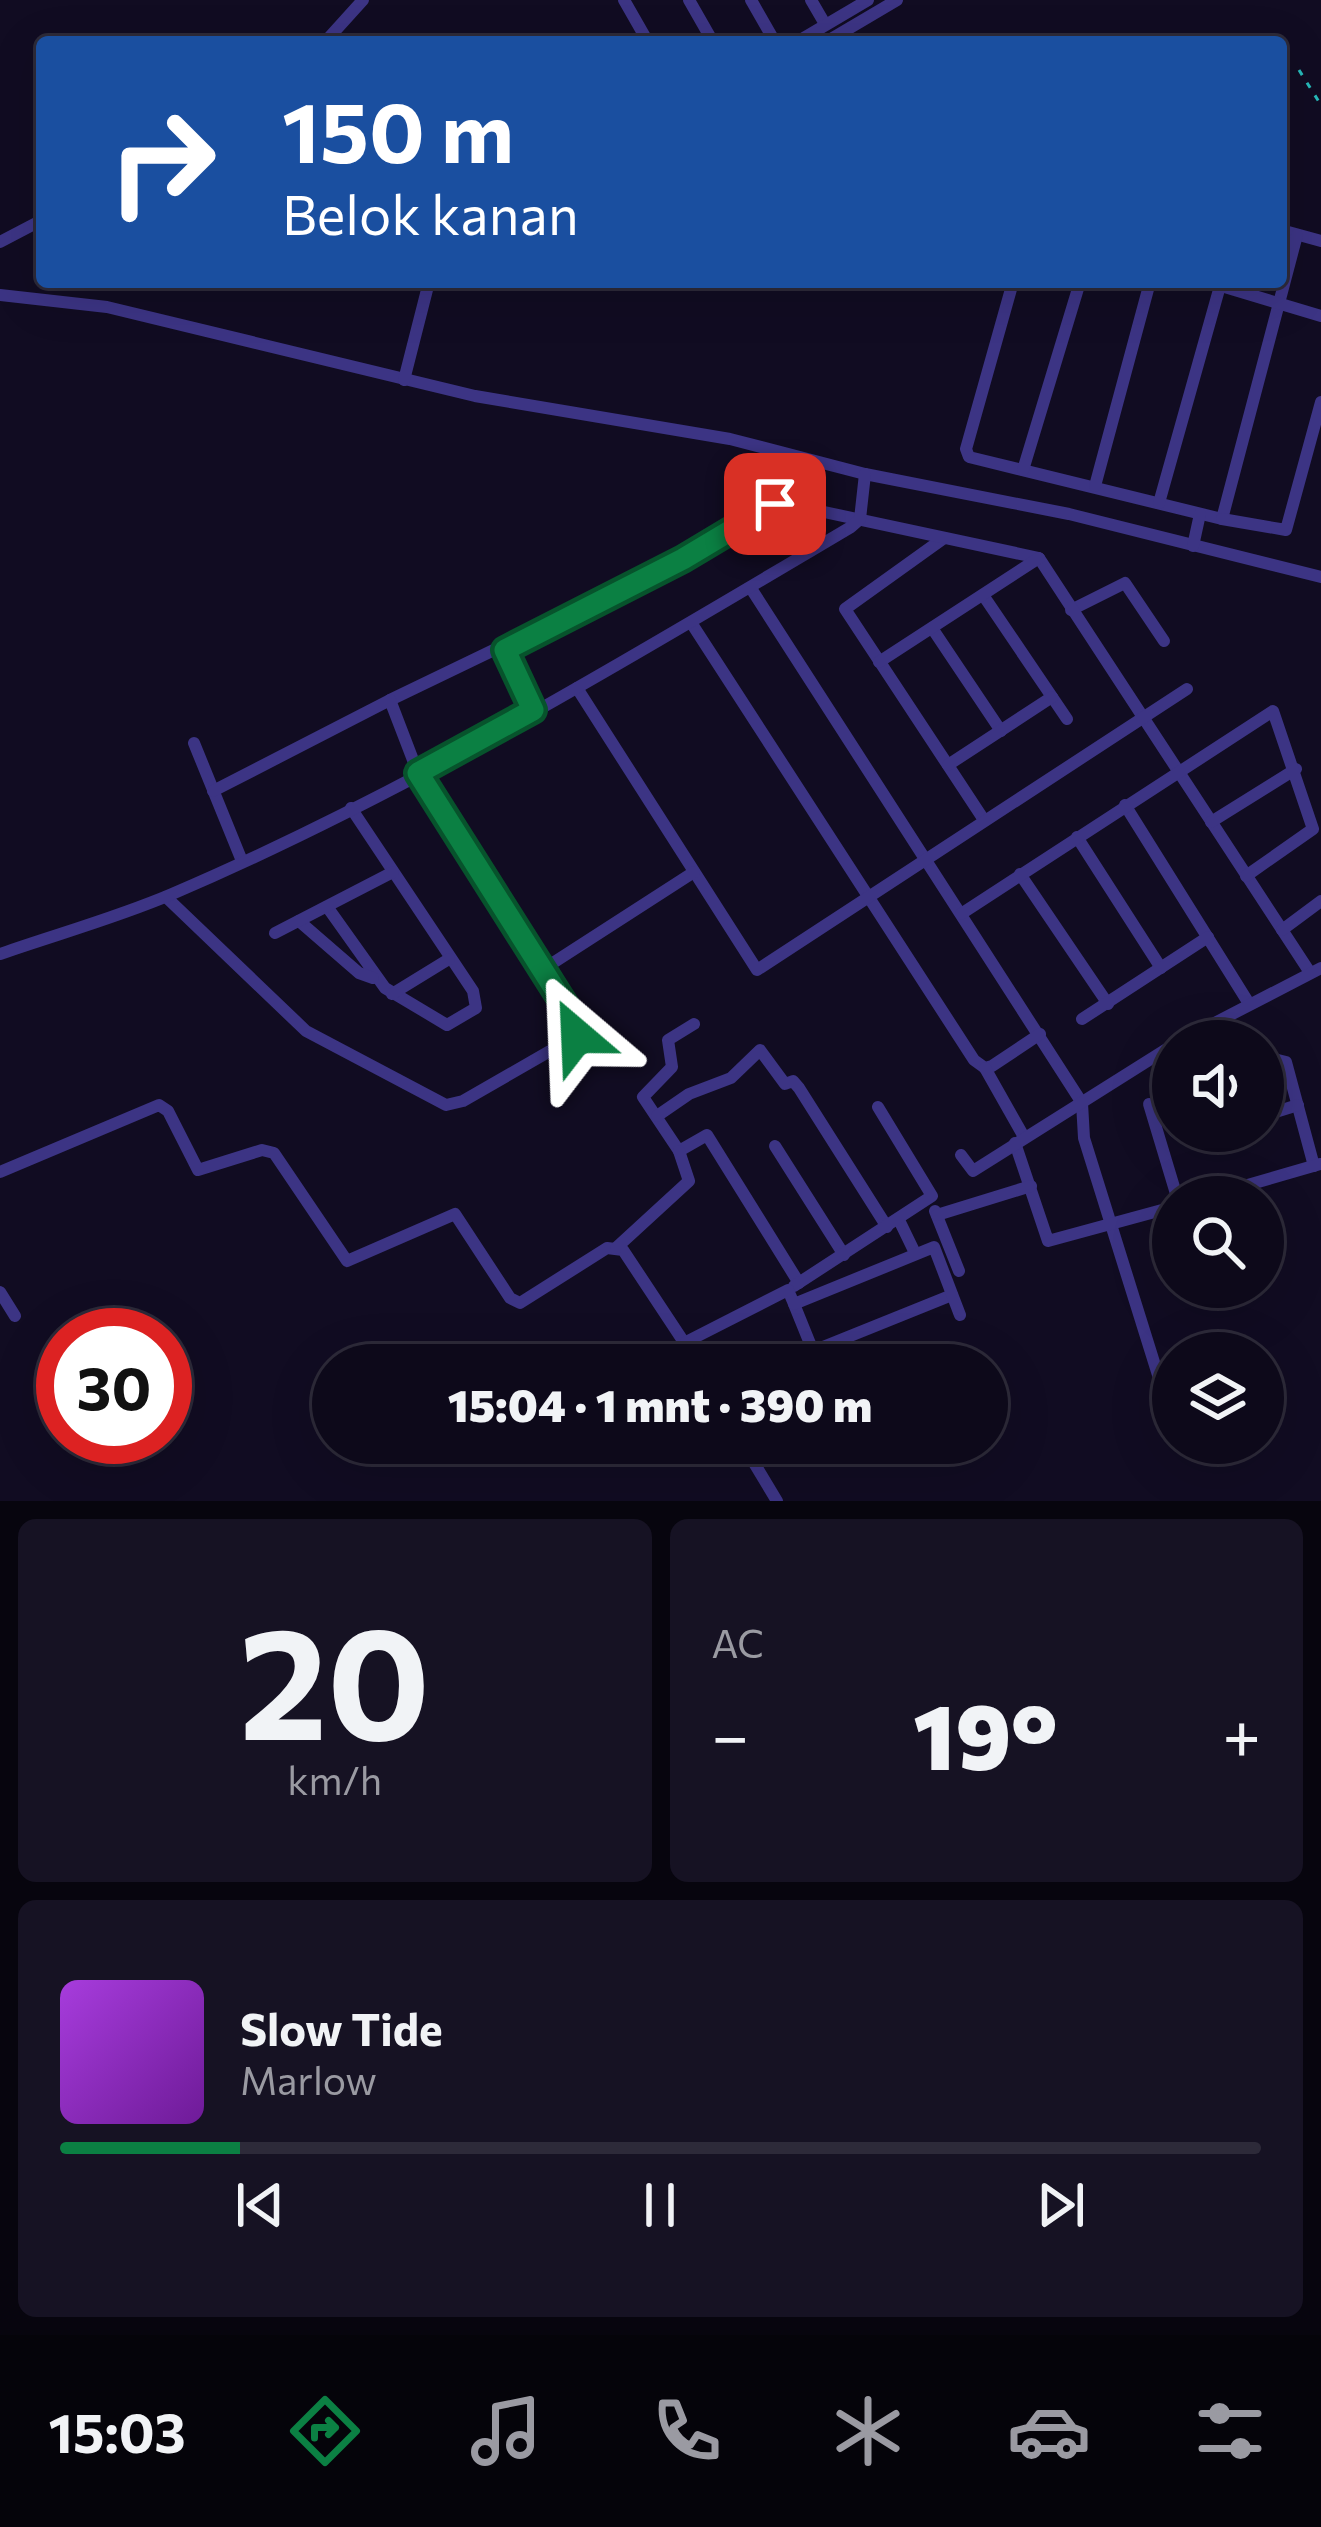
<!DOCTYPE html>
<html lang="id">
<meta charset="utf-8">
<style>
body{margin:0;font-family:Commissioner,sans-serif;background:#161223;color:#f1f3f6;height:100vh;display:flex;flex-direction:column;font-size:45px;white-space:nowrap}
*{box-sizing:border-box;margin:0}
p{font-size:39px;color:#9a9aa2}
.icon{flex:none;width:66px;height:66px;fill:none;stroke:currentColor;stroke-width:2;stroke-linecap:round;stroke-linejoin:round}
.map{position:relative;height:1501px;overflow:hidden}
.drawer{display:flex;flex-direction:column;gap:18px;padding:18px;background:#07050e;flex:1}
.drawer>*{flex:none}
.hud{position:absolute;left:36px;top:36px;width:1251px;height:252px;border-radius:12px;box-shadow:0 12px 48px #0002,0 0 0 3px #2d2a39;background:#1a4fa0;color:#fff;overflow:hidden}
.tools{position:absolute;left:1152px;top:1020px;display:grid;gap:24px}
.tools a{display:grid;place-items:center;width:132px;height:132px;border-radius:50%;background:#0d091a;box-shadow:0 12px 48px #0002,0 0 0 3px #2d2a39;font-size:60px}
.speed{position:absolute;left:36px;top:1308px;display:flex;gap:24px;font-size:60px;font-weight:700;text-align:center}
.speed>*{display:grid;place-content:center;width:156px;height:156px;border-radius:50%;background:#0d091a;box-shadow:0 12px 48px #0002,0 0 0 3px #2d2a39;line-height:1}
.speed .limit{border:18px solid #d22;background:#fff;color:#111}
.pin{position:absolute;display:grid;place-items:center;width:102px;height:102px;color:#fff;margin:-51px;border-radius:24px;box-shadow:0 6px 18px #0006}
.me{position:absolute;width:132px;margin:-66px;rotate:334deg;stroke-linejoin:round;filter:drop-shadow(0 0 9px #0008)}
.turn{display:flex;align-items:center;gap:42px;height:252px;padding:0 48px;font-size:54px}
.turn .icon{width:156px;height:156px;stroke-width:2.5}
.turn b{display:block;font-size:84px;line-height:102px}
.big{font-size:90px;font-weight:800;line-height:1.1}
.drawer .widget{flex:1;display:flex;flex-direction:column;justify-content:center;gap:18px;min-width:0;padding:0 42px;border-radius:18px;background:#161223}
.drawer .dial{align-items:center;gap:0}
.dial b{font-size:156px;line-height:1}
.song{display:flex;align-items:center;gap:36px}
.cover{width:144px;height:144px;border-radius:18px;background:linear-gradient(135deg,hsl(280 70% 55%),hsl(280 70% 35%))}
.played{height:12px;border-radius:6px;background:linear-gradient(90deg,#0b8043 15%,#2d2a39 15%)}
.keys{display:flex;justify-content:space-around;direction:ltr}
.heat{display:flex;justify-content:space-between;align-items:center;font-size:66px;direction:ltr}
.drawer .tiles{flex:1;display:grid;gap:18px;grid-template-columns:1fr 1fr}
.widget:last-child{grid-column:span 2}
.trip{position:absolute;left:312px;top:1344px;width:696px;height:120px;border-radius:60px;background:#0d091a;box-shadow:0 12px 48px #0002,0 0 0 3px #2d2a39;font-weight:800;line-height:120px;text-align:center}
.menu{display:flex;height:192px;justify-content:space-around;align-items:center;background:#05040a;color:#9a9aa2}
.menu .icon{width:84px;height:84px}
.menu .selected{color:#0b8043}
.menu b{font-size:54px;color:#f1f3f6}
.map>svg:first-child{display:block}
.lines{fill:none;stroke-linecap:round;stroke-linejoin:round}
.path{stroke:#27b9b9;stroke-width:3;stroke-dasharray:6 9;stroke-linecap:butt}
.minor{stroke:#3c3484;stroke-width:12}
.route-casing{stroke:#07532c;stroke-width:30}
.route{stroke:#0b8043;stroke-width:21}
</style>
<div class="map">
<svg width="1321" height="1501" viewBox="0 0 1321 1501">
<rect width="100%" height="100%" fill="#110c22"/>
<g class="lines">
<path class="path" d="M1299 70 1321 105"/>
<g class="minor">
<path d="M624 0 648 42"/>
<path d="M689 0 713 42"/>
<path d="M751 0 775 42"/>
<path d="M811 0 825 24"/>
<path d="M325 42 363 0"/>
<path d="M797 42 868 0"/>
<path d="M826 42 897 0"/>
<path d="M1281 230 1321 241"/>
<path d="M0 242 42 220"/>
<path d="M1013 282 966 449 969 457 1222 519 1297 235"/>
<path d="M1208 282 1321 316"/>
<path d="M0 295 107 307 475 396 730 439 865 474 1069 514 1321 577"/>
<path d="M404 380 429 282"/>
<path d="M1023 470 1080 282"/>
<path d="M1095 486 1150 282"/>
<path d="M1159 503 1220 286"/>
<path d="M1222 519 1286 530 1321 402"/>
<path d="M944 538 845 609 984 820"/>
<path d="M1193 546 1200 514"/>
<path d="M752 590 1082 1103 1084 1138 1173 1423"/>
<path d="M983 595 1067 719"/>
<path d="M1071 610 1125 583 1164 641"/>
<path d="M692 624 974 1060 985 1068 992 1066 1040 1034"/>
<path d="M932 628 1001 731"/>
<path d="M505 650 782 503 1039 558 1309 971"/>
<path d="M879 662 1039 558"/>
<path d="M577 688 757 970 1187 689"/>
<path d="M390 700 500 647 533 710"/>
<path d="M194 743 242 861"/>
<path d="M948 765 1052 697"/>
<path d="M1125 805 1248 1002"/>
<path d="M1211 822 1296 769"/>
<path d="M1077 837 1161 968"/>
<path d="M1020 874 1108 1004"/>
<path d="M166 897 306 1031 446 1105 463 1101 576 1036 573 1019 418 773 390 700 213 791"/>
<path d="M328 908 385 988 447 1025 476 1008 473 991 351 808"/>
<path d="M961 914 1273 711 1313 829 1246 876"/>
<path d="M299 921 359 973 373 978"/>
<path d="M1282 930 1321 901"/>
<path d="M275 933 393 872"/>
<path d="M0 954C57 934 116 918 172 894 408 793 630 658 851 527L860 519 865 474"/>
<path d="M542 970 694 872"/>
<path d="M392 994 449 959"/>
<path d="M1082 1019 1208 937"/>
<path d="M694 1024 668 1040 672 1067 643 1097 679 1151 707 1135 799 1283"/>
<path d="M1180 1041 1321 968"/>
<path d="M985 1068 1024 1137"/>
<path d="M1263 1069 1278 1060 1286 1062 1314 1166"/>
<path d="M1149 1104 1177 1197"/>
<path d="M657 1116 689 1094 731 1078 760 1050 785 1084 793 1081 799 1088 887 1227"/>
<path d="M1263 1116 1298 1105"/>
<path d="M1174 1131 1183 1137 1216 1131"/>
<path d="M1015 1143 1048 1241 1173 1207"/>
<path d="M775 1146 844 1255"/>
<path d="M961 1155 973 1171 1173 1045"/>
<path d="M0 1172 159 1105 168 1111 198 1170 262 1150 274 1153 347 1261 455 1214 510 1298 520 1303 607 1248 623 1250 699 1365"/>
<path d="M1206 1197 1320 1164"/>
<path d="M935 1211 959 1271"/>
<path d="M937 1215 1031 1186"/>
<path d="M899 1220 915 1253"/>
<path d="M616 1248 689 1181 679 1151"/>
<path d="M794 1286 932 1196 878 1107"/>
<path d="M0 1292 15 1316"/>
<path d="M794 1304 813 1351 952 1295"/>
<path d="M686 1342 788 1290 794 1304 934 1247 960 1315"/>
<path d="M742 1443 777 1501"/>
</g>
</g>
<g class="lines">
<g class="route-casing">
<path id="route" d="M577 1036 573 1018 418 773 533 710 505 650 683 559 775 504"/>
</g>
<use href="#route" class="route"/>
</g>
</svg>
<div class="tools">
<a><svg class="icon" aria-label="sound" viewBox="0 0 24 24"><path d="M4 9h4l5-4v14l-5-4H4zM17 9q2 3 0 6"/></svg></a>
<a><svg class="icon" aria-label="search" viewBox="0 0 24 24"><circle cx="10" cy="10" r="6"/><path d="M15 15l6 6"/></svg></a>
<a><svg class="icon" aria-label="layers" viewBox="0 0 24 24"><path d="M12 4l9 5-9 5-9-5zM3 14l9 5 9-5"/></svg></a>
</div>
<div class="speed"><div class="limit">30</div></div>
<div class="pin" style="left:775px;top:504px;background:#d93025"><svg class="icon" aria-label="arrive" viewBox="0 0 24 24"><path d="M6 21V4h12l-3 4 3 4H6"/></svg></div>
<svg class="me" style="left:577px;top:1036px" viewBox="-20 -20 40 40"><path d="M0-17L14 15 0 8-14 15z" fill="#0b8043" stroke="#fff" stroke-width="4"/></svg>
<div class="trip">15:04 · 1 mnt · 390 m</div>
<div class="hud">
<div class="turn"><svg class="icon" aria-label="right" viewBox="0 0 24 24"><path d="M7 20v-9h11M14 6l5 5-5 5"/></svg><div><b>150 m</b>Belok kanan</div></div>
</div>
</div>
<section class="drawer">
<div class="tiles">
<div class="widget dial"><b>20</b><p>km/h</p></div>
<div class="widget"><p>AC</p>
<div class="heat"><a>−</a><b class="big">19°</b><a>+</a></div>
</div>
<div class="widget">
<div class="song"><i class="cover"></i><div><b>Slow Tide</b><p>Marlow</p></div></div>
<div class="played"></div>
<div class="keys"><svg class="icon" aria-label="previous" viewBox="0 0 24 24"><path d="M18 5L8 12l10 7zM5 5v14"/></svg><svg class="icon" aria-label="pause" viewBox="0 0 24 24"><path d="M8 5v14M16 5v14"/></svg><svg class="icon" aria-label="next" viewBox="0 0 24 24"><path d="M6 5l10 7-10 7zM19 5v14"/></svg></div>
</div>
</div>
</section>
<nav class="menu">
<b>15:03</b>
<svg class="icon selected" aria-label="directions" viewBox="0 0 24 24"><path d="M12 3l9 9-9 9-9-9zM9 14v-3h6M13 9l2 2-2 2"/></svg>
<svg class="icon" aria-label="music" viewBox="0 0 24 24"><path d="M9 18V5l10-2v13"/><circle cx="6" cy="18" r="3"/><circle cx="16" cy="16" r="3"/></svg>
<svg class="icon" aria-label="phone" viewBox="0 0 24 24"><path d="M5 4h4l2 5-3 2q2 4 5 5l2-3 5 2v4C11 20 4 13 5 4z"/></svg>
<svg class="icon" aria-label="climate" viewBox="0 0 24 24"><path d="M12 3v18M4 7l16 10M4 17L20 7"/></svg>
<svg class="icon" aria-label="car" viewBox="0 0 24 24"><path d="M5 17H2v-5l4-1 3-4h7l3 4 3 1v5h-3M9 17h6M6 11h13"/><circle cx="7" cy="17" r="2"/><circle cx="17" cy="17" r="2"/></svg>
<svg class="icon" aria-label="filters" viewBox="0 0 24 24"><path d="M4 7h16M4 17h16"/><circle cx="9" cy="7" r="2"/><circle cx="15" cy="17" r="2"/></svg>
</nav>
